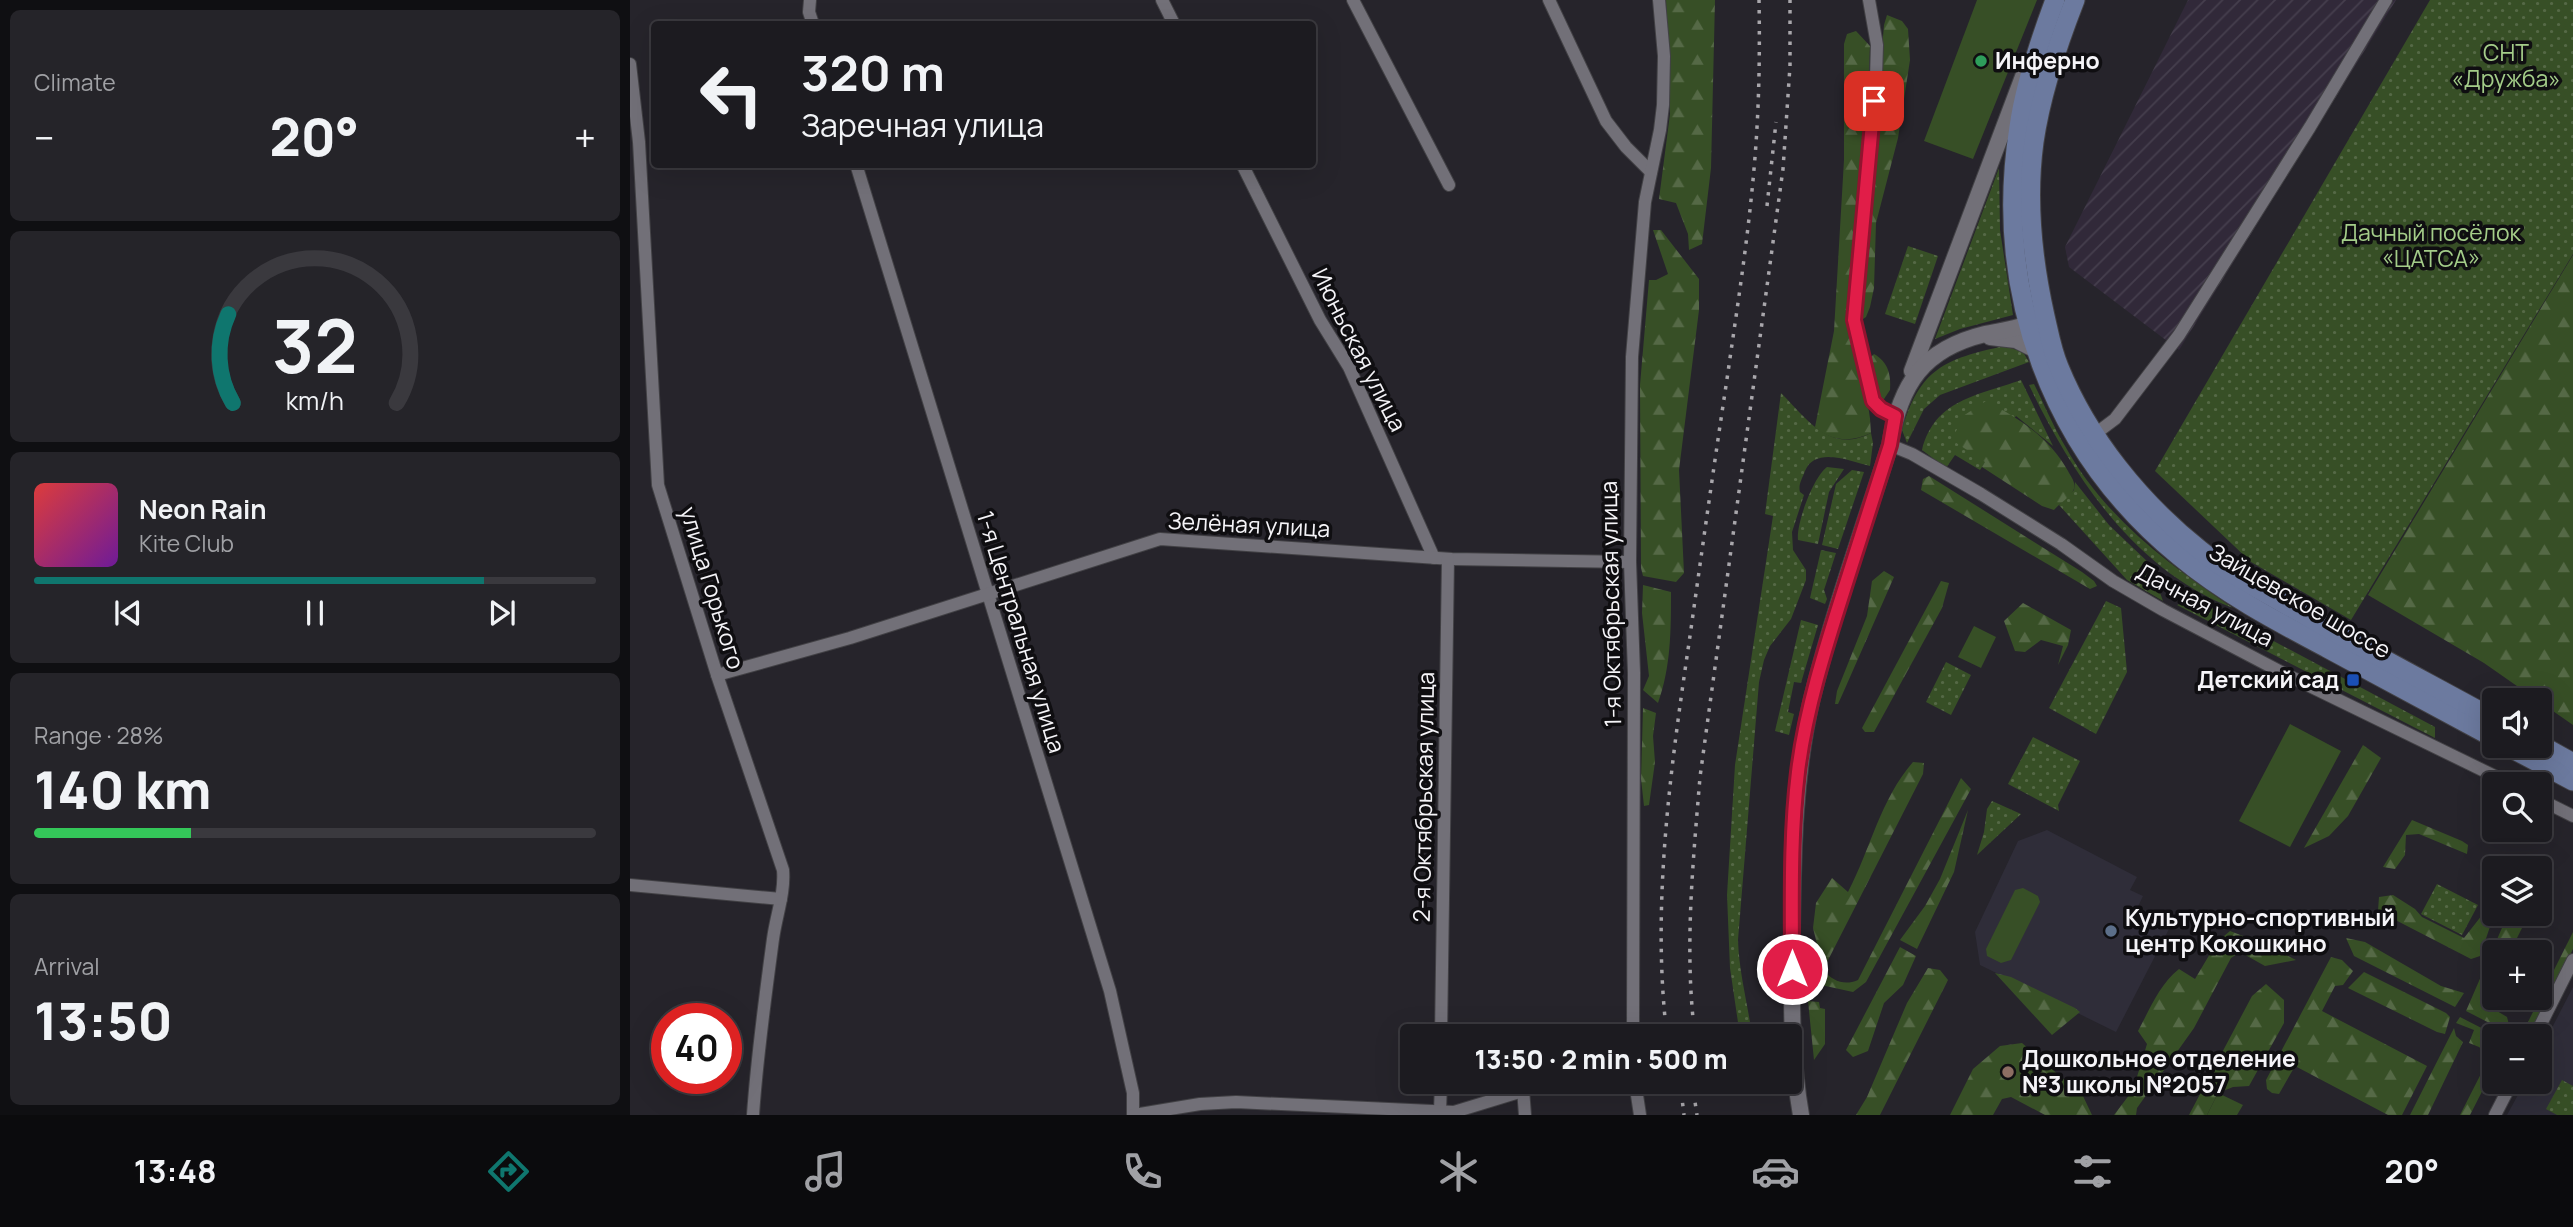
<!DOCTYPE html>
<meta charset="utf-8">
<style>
body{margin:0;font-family:Manrope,sans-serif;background:#252429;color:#f1f3f6;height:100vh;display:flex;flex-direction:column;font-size:26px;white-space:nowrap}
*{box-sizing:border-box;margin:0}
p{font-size:23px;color:#a0a1a5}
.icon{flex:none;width:38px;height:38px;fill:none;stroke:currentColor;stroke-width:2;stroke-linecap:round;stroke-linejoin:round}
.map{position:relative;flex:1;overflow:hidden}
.sheet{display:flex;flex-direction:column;gap:10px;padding:10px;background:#0f0f12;width:630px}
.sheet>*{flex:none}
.hud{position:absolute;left:21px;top:21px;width:665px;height:147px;border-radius:7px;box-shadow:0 7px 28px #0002,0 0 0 2px #3a393e;background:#1c1b20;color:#f1f3f6;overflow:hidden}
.fabs{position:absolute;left:1852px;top:688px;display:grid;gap:14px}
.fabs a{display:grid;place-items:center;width:70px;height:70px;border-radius:7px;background:#1c1b20;box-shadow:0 7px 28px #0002,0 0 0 2px #3a393e;font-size:35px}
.speed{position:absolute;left:21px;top:1003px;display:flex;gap:14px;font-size:35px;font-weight:700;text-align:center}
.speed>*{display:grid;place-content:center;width:91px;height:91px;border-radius:50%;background:#1c1b20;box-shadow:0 7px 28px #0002,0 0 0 2px #3a393e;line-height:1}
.speed .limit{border:10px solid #d22;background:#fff;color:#111}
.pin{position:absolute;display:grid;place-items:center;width:60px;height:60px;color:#fff;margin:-30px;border-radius:14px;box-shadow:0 4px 10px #0006}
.me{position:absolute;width:77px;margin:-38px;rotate:0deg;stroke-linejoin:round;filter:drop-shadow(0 0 5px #0008)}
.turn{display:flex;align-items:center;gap:24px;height:147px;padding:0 35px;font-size:32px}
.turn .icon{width:91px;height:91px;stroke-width:2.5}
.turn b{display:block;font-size:49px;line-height:60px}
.big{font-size:52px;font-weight:800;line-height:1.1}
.sheet .tile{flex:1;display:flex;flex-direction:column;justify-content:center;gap:10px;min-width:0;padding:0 24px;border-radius:10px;background:#252429}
.sheet .dial{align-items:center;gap:0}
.dial svg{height:182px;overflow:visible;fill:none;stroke:#3a393e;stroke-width:7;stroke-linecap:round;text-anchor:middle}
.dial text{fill:#f1f3f6;stroke:none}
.song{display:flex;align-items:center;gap:21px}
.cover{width:84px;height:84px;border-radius:10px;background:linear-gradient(135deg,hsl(0 70% 55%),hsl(280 70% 35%))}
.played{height:7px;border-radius:4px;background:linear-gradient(90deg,#0f766e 80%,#3a393e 80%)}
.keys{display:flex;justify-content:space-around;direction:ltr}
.heat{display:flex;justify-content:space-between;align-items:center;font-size:38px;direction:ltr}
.charge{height:10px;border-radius:5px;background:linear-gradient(90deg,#34c759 28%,#3a393e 0)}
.trip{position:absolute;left:770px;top:1024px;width:402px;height:70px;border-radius:7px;background:#1c1b20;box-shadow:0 7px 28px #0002,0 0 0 2px #3a393e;font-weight:800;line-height:70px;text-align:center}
.menu{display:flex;height:112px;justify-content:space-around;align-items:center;background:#0b0b0d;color:#a0a1a5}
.menu .icon{width:49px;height:49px}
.menu .current{color:#0f766e}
.menu b{font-size:32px;color:#f1f3f6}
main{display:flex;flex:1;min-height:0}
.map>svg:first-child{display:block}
.built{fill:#2f2d39}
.industrial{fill:url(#industrial-furrows)}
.green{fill:url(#green-dots)}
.forest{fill:url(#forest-firs)}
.pitch{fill:#374f26}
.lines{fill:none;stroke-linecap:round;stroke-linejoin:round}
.minor-casing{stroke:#424145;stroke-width:14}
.tertiary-casing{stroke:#424145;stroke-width:18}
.secondary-casing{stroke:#424145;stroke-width:21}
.minor{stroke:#727078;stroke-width:12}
.tertiary{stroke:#727078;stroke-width:16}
.secondary{stroke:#6c7a9f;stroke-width:19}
.rail{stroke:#a9a7ac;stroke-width:3.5;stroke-dasharray:3.5 7;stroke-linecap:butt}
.route-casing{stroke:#92132f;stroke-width:18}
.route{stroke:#e11d48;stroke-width:12}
.leisure-dot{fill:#2e9e5b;stroke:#0f0e11;stroke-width:2.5}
.transit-dot{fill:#1a4fb4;stroke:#0f0e11;stroke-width:2.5}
.service-dot{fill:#5c6f8a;stroke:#0f0e11;stroke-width:2.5}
.education-dot{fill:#8d6e63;stroke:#0f0e11;stroke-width:2.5}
.labels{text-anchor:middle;stroke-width:7;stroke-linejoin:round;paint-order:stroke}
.park-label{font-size:23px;fill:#a4cd89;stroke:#0f0e11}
.poi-label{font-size:23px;font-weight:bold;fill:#f5f4f8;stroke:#0f0e11;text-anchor:start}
.street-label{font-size:23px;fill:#f5f4f8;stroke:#0f0e11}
</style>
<main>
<section class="sheet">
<div class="tile"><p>Climate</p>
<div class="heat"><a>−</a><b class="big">20°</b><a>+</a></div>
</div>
<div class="tile dial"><svg viewBox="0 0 100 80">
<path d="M14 69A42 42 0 1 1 86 69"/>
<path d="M14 69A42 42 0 0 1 12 30" stroke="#0f766e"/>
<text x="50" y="56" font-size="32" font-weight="700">32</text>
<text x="50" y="72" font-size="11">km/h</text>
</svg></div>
<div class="tile">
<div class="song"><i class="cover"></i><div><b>Neon Rain</b><p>Kite Club</p></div></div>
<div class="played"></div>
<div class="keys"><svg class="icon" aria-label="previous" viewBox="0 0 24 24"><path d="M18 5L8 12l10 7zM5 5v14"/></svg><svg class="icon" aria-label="pause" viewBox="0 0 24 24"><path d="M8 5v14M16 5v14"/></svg><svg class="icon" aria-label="next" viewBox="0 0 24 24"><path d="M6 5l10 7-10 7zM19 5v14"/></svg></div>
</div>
<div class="tile"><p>Range · 28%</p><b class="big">140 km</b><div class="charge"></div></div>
<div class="tile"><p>Arrival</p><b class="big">13:50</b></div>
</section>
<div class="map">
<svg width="1943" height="1115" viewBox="0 0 1943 1115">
<defs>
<pattern id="industrial-furrows" width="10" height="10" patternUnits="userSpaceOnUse" patternTransform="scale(1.75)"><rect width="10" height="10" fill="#312939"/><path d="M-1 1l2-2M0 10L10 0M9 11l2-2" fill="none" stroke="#453e4d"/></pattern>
<pattern id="green-dots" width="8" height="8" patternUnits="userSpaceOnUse" patternTransform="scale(1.75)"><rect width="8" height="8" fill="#374f26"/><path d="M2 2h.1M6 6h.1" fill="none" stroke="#556946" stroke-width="1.8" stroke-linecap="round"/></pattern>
<pattern id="forest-firs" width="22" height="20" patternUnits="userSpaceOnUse" patternTransform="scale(1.75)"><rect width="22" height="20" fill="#374f26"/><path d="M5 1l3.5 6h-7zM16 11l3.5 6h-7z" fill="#556946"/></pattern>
</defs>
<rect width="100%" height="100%" fill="#26242b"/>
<g class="built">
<path d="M1417 830 1507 877 1500 890 1513 896 1505 913 1539 929 1486 1032 1350 965 1345 932 1388 841Z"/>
<path d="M1943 987V1115H1877L1895 1082H1909V1053Z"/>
</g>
<path class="industrial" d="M1558 0H1766L1549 350 1439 267 1435 247Z"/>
<g class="green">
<path d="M1800 0H1943V254L1721 620 1621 562 1525 471Z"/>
<path d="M1369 168 1370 230 1383 315 1330 329 1305 339Z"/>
<path d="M1278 246 1308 256 1285 324 1255 314Z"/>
<path d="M1374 346 1393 352 1399 362 1310 395 1294 409 1277 443 1272 430C1290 368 1315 359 1374 346Z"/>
<path d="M1391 380 1423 446 1386 416 1350 470 1325 455 1316 468 1292 450C1305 399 1347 396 1391 380Z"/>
<path d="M1404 384C1414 404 1423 426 1435 446 1474 517 1538 564 1603 608 1504 570 1443 476 1399 385Z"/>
<path d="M1151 393C1178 420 1200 454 1241 433L1243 443 1240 466C1220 461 1185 446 1175 471 1172 479 1168 485 1170 492L1174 495 1162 532 1163 550 1176 570V580L1161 619 1140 646 1134 660 1129 682 1108 940C1109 973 1118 1004 1122 1036H1110L1100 968 1097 895 1105 765 1143 516 1135 514Z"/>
<path d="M1197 467 1214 469 1199 492 1188 544 1168 540C1166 523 1184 476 1197 467Z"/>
<path d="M1222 470 1234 472 1208 549 1192 545 1206 484Z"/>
<path d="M1445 482 1479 525 1541 584 1534 582 1529 590 1533 601 1497 580 1429 505 1444 490Z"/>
<path d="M1191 550 1206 553 1194 590 1197 599 1195 604 1180 598Z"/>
<path d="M1563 598 1805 727V738L1547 605Z"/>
<path d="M1476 601 1491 608 1497 672 1466 734 1419 708Z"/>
<path d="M1171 620 1188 625 1171 683 1164 682 1158 712 1164 714 1159 735 1145 731Z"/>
<path d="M1316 662 1341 675 1321 715 1296 702Z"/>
<path d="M1403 737 1450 761 1428 805 1429 811 1378 784Z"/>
<path d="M1362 801 1391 814 1347 855 1354 832 1357 809Z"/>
<path d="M1807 884 1848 905 1832 935 1791 914Z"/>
<path d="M1932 1080 1943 1086V1115H1927L1916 1109Z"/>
</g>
<g class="forest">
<path d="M1036 0H1085L1081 168 1072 244 1059 250 1058 234 1046 203 1029 199 1040 114Z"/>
<path d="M1257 15 1272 21 1278 29 1280 60 1268 138 1246 223 1244 288 1240 307 1236 317 1233 319 1229 317 1254 25Z"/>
<path d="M1226 31 1240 46 1236 141 1220 321C1225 358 1240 395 1241 433 1223 442 1201 442 1185 427L1204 331 1214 160V44L1217 34Z"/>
<path d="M1023 230H1031L1069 279V310L1049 470 1054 573 1046 582 1013 576 1011 568 1010 385 1019 280H1026L1038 274Z"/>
<path d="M1943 255V725L1854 663 1738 595Z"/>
<path d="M1244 354C1258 362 1261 374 1260 390L1254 399H1250L1239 369V359Z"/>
<path d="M1356 401C1390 419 1419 437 1438 471 1441 477 1447 483 1443 491 1440 497 1429 504 1424 510L1412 506 1352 467 1355 462 1322 440 1333 416Z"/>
<path d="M1299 476 1452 572 1464 581 1467 586 1460 589 1291 490 1293 479Z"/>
<path d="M1254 571 1264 577 1213 693 1208 704H1205L1207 691 1237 616 1242 581Z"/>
<path d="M1311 581 1319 583 1312 608 1244 732H1235L1232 728Z"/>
<path d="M1013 585 1041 592C1041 630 1041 667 1028 703L1013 690 1019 676 1012 613Z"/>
<path d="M1393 603 1441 630 1438 645 1428 665 1433 646 1411 640 1395 652 1385 651 1374 621Z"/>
<path d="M1013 708 1026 713 1023 736 1025 762 1019 805 1014 806 1011 779Z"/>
<path d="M1733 745 1751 758 1718 816 1699 836 1674 848Z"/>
<path d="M1283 762 1294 763 1293 774 1193 970C1203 981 1214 986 1228 980L1331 778 1341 789 1236 982 1223 992 1191 985 1186 974 1189 952 1183 928 1186 903 1202 878 1218 892C1241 848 1250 800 1283 762Z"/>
<path d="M1338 810 1324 872 1287 949 1270 940 1295 906 1310 879Z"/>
<path d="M1782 820 1832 841 1838 845 1837 854 1789 834 1776 835 1775 855 1765 869 1753 867Z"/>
<path d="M1763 895 1785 909 1792 917 1834 938 1856 910 1862 911 1864 915 1850 956 1841 959 1748 911 1749 897Z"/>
<path d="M1878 914H1899L1880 952H1864V984L1857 1005 1877 1017 1879 1025 1875 1031 1836 1011Z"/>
<path d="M1600 931 1634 944 1666 960 1635 966 1610 952 1601 958 1564 1028 1507 1108 1506 1115H1484L1503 1090 1517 1044 1508 1031C1520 1009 1529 985 1549 969L1565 979 1587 942Z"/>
<path d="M1943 932V949L1900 1036H1891Z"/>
<path d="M1716 938 1735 942 1811 986 1834 993 1825 1007 1724 956Z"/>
<path d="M1270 947 1286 956 1273 985 1254 1003 1238 1051 1223 1057 1216 1050Z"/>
<path d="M1701 957 1712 960 1723 971 1713 985 1705 986 1692 1011 1797 1066 1772 1115H1758L1665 1066 1649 1094 1642 1093 1637 1089 1636 1080Z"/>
<path d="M1298 968 1310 970 1318 980 1250 1115H1226L1237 1097 1277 1003Z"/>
<path d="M1734 972 1816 1013 1820 1017 1815 1034 1807 1032 1718 988Z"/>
<path d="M1365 973 1381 977 1445 1008 1450 1012 1422 1035Z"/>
<path d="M1636 984 1654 1000V1023L1619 1086 1603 1087 1588 1093 1577 1115H1559L1622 996Z"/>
<path d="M1178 1001 1189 1002 1190 1008 1195 1009V1044L1184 1060Z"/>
<path d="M1830 1017 1867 1036H1864V1068L1840 1115H1830L1860 1056 1849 1047 1839 1043 1844 1030 1826 1023Z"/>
<path d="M1824 1028 1826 1036 1833 1042 1798 1115H1780Z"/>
<path d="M1392 1043 1453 1096 1462 1115H1415L1381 1097 1372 1099 1363 1115H1320L1343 1069 1370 1046Z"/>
</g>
<g class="pitch">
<path d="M1347 0H1407L1343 159 1294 141Z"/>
<path d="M1344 626 1366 637 1351 668 1328 657Z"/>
<path d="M1660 724 1711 751 1660 847 1609 821Z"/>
<path d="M1393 888 1408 896 1410 902 1381 960 1371 963 1357 956 1356 949 1385 890Z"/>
<path d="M1588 1093 1613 1105 1607 1115H1577Z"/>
</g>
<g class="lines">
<g class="minor-casing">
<g id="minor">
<path d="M180 0 179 12 183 24"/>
<path d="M532 0 544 24"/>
<path d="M723 0 819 185"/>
<path d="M919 0 976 121 996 147 1021 172"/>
<path d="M1239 0 1247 45 1246 77 1224 320 1243 401 1251 409 1265 416"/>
<path d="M0 64 9 142 28 485 87 675 153 870C155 893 146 916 143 939 135 998 127 1056 123 1115"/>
<path d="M226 164 480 991 503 1093V1115"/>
<path d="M612 164 690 320 719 367 804 558"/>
<path d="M1465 434 1485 419 1549 335 1680 127 1756 0"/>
<path d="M1260 445 1282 454 1351 494 1431 544 1483 581 1533 610 1655 674 1881 784"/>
<path d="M87 675 220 638 530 539 822 559 1000 562"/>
<path d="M1909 799 1943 816"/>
<path d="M0 885 151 899"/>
<path d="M811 1036 818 559"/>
<path d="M1003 1036 1004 673 1000 562 1002 357 1015 202 1030 130 1033 105 1034 56 1029 0"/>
<path d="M1905 1036 1943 960"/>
<path d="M1005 1082 1010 1115"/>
<path d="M893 1089 895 1115"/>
<path d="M810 1111 811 1082"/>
<path d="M504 1115 570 1104 606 1102 824 1112 922 1082"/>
<path d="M1865 1115 1882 1082"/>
</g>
</g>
<g class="tertiary-casing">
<g id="tertiary">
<path d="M1360 337 1386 340 1406 350"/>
<path d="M1282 371 1394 74"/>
<path d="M1171 1115C1160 1053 1162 992 1162 930 1163 852 1164 775 1182 698 1203 613 1233 529 1260 445 1270 384 1293 349 1355 334 1373 330 1393 329 1407 318"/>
</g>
</g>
<g class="secondary-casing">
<g id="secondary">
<path d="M1425 0C1410 40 1395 85 1389 127 1363 291 1420 450 1549 556 1593 593 1646 621 1697 648 1752 678 1808 708 1864 738"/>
<path d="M1445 0C1427 46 1411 93 1404 142 1396 201 1402 258 1415 316 1419 333 1422 351 1429 367 1458 438 1510 502 1570 550 1603 577 1641 596 1678 617 1739 652 1802 685 1864 719"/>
<path d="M1909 744 1943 763"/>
<path d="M1877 746 1943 781"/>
</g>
</g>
<use href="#minor" class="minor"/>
<use href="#tertiary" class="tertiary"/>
<use href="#secondary" class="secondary"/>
<g class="rail">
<path d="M1137 206 1146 122"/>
<path d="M1037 1036C1021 906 1041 765 1060 636 1072 550 1084 465 1097 379 1107 309 1118 239 1124 169 1129 113 1130 56 1129 0"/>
<path d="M1065 1036C1054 950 1063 863 1070 777L1153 169 1160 66V0"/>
<path d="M1050 1082 1054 1115"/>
<path d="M1062 1082 1067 1115"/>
</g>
</g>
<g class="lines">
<g class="route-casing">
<path id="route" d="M1162 969C1162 903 1160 837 1168 772 1176 706 1198 640 1218 577 1232 533 1246 489 1260 445L1265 416 1251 409 1243 401 1224 320 1244 101"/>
</g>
<use href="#route" class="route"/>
</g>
<circle class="leisure-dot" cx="1351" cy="61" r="7"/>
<rect class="transit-dot" x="1716" y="673" width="14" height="14" rx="3.5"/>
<circle class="service-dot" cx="1481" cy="931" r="7"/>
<circle class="education-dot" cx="1378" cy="1072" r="7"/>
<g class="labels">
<g class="park-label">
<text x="1876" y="61">СНТ<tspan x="1876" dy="26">«Дружба»</tspan></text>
<text x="1801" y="241">Дачный посёлок<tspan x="1801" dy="26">«ЦАТСА»</tspan></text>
</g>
<g class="poi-label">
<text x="1365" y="69">Инферно</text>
<text x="1709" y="688" text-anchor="end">Детский сад</text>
<text x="1495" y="926">Культурно-спортивный<tspan x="1495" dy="26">центр Кокошкино</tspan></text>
<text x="1392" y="1067">Дошкольное отделение<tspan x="1392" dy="26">№3 школы №2057</tspan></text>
</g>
<g class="street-label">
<text transform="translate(729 350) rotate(63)" y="8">Июньская улица</text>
<text transform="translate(619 525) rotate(3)" y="8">Зелёная улица</text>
<text transform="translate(82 588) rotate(73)" y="8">улица Горького</text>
<text transform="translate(1670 601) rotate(30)" y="8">Зайцевское шоссе</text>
<text transform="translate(981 604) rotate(-91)" y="8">1-я Октябрьская улица</text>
<text transform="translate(1575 605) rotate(28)" y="8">Дачная улица</text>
<text transform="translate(391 632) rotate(73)" y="8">1-я Центральная улица</text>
<text transform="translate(794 797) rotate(-89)" y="8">2-я Октябрьская улица</text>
</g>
</g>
</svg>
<div class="fabs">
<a><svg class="icon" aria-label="sound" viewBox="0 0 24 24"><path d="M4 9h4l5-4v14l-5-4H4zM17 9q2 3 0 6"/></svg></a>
<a><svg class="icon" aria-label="search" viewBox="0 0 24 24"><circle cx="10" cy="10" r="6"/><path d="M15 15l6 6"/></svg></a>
<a><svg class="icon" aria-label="layers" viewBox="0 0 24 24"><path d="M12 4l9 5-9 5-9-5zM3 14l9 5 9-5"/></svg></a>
<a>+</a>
<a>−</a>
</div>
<div class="speed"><div class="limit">40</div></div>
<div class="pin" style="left:1244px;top:101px;background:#d93025"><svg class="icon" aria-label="arrive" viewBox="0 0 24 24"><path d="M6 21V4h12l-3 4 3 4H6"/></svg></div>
<svg class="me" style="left:1162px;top:969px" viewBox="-20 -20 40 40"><circle r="17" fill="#e11d48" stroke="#fff" stroke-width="3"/><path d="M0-11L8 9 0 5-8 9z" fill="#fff"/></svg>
<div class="trip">13:50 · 2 min · 500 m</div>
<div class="hud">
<div class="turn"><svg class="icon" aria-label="left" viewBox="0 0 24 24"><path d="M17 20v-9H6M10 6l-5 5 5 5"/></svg><div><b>320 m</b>Заречная улица</div></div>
</div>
</div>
</main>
<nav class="menu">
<b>13:48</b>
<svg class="icon current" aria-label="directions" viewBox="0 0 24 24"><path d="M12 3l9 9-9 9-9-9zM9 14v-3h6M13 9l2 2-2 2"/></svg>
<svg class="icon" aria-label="music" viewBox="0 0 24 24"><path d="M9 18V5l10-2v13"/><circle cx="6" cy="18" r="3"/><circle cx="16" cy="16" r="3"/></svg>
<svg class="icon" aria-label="phone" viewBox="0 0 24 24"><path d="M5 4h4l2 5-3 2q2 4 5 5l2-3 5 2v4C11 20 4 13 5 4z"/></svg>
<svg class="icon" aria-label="climate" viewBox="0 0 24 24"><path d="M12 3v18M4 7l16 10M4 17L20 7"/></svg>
<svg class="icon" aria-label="car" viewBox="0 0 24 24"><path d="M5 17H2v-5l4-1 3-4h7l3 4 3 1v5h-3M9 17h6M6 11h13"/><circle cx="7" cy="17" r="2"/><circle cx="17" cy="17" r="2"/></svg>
<svg class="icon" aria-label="filters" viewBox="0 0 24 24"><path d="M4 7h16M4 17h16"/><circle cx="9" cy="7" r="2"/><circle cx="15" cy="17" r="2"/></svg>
<b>20°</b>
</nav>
